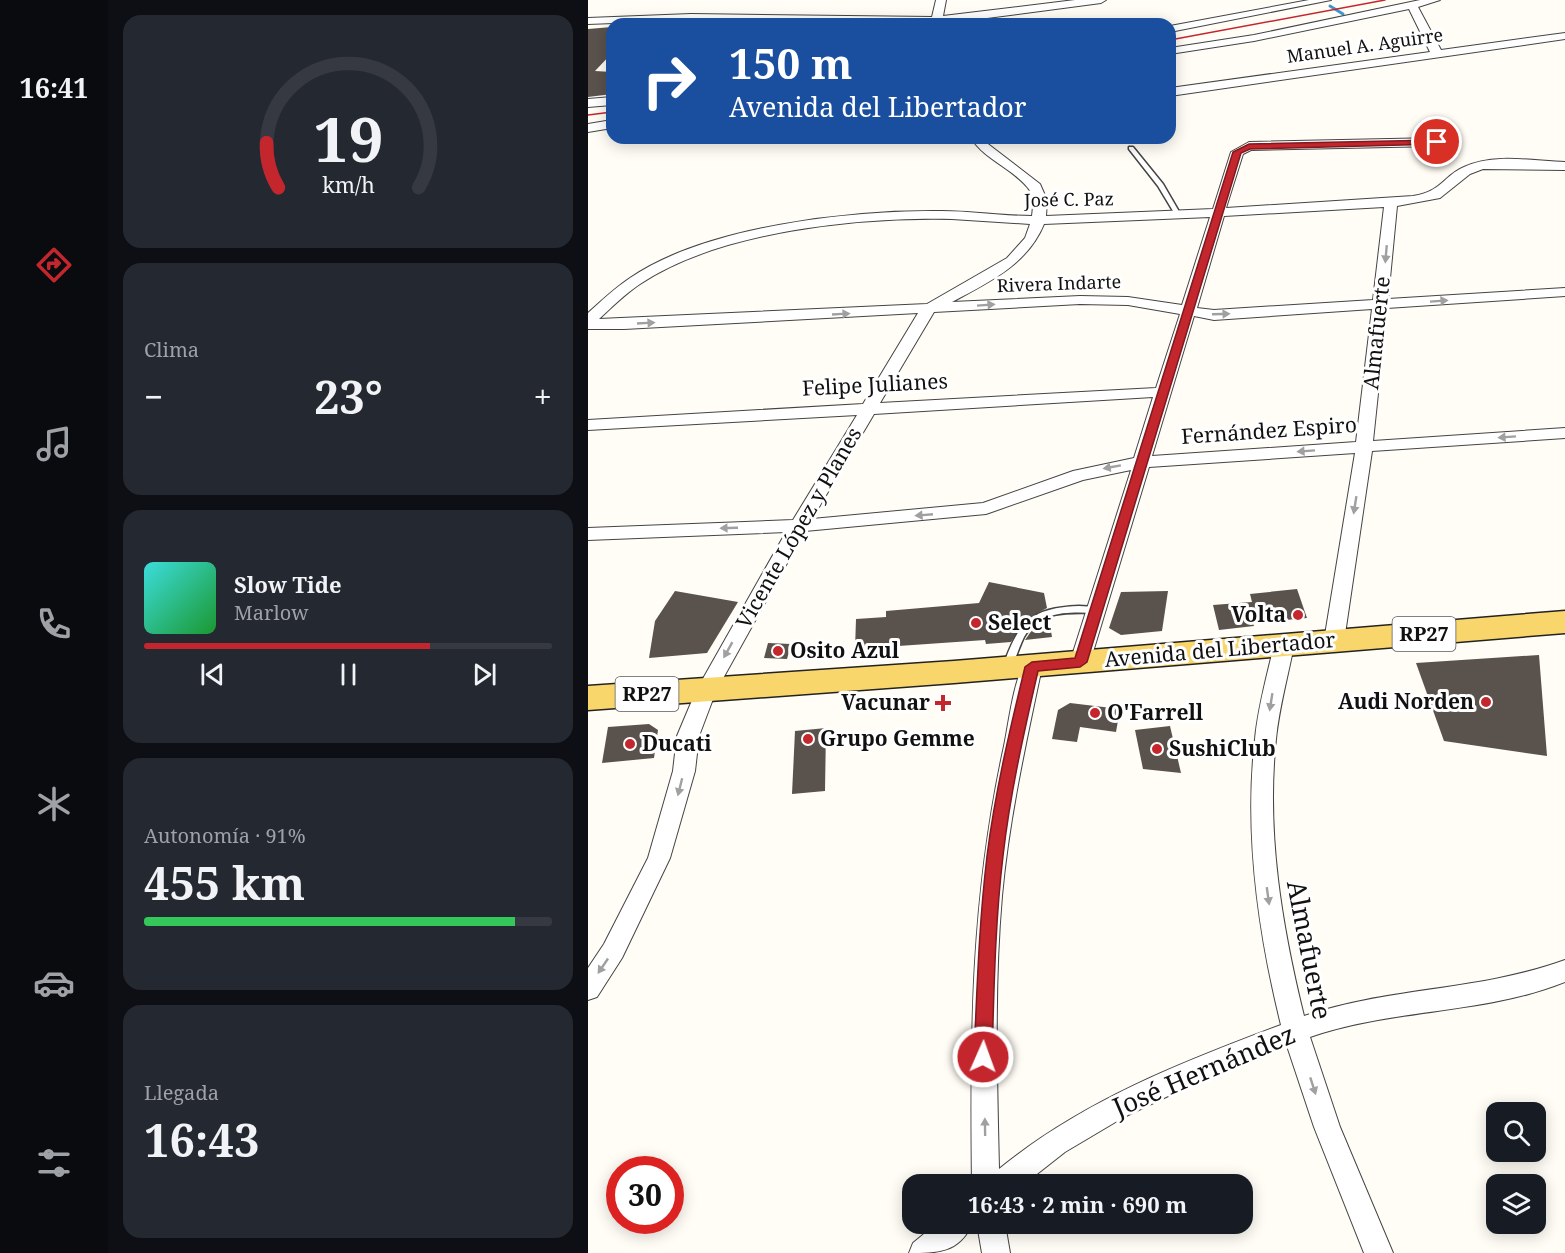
<!DOCTYPE html>
<html lang="es">
<meta charset="utf-8">
<style>
body{margin:0;font-family:"Noto Serif",serif;background:#242831;color:#f1f3f6;height:100vh;display:flex;flex-direction:column;font-size:22px;white-space:nowrap}
*{box-sizing:border-box;margin:0}
p{font-size:20px;color:#9ea1a6}
.icon{flex:none;width:33px;height:33px;fill:none;stroke:currentColor;stroke-width:2;stroke-linecap:round;stroke-linejoin:round}
.map{position:relative;flex:1;overflow:hidden}
.sheet{display:flex;flex-direction:column;gap:15px;padding:15px;background:#0d0f14;width:480px}
.sheet>*{flex:none}
.hud{position:absolute;left:18px;top:18px;width:570px;height:126px;border-radius:18px;box-shadow:0 3px 15px #0003;background:#1a4fa0;color:#fff;overflow:hidden}
.controls{position:absolute;left:898px;top:1102px;display:grid;gap:12px}
.controls a{display:grid;place-items:center;width:60px;height:60px;border-radius:12px;background:#171b24;box-shadow:0 3px 15px #0003;font-size:30px}
.speed{position:absolute;left:18px;top:1156px;display:flex;gap:12px;font-size:30px;font-weight:700;text-align:center}
.speed>*{display:grid;place-content:center;width:78px;height:78px;border-radius:50%;background:#171b24;box-shadow:0 3px 15px #0003;line-height:1}
.speed .limit{border:9px solid #d22;background:#fff;color:#111}
.pin{position:absolute;display:grid;place-items:center;width:51px;height:51px;color:#fff;margin:-26px;border:3px solid #fff;border-radius:50%;box-shadow:0 2px 6px #0007}
.me{position:absolute;width:66px;margin:-33px;rotate:2deg;stroke-linejoin:round;filter:drop-shadow(0 0 4px #0008)}
.turn{display:flex;align-items:center;gap:21px;height:126px;padding:0 24px;font-size:27px}
.turn .icon{width:78px;height:78px;stroke-width:2.5}
.turn b{display:block;font-size:42px;line-height:51px}
.big{font-size:45px;font-weight:700;line-height:1.1}
.sheet .card{flex:1;display:flex;flex-direction:column;justify-content:center;gap:9px;min-width:0;padding:0 21px;border-radius:18px;background:#242831}
.sheet .dial{align-items:center;gap:0}
.dial svg{height:156px;overflow:visible;fill:none;stroke:#363941;stroke-width:7;stroke-linecap:round;text-anchor:middle}
.dial text{fill:#f1f3f6;stroke:none}
.song{display:flex;align-items:center;gap:18px}
.cover{width:72px;height:72px;border-radius:9px;background:linear-gradient(135deg,hsl(180 70% 55%),hsl(130 70% 35%))}
.played{height:6px;border-radius:3px;background:linear-gradient(90deg,#c4262e 70%,#363941 70%)}
.keys{display:flex;justify-content:space-around;direction:ltr}
.heat{display:flex;justify-content:space-between;align-items:center;font-size:33px;direction:ltr}
.charge{height:9px;border-radius:4px;background:linear-gradient(90deg,#34c759 91%,#363941 0)}
.trip{position:absolute;left:314px;top:1174px;width:351px;height:60px;border-radius:18px;background:#171b24;box-shadow:0 3px 15px #0003;font-weight:700;line-height:60px;text-align:center}
main{display:flex;flex:1;min-height:0}
.tabs{display:flex;flex-direction:column;width:108px;justify-content:space-around;align-items:center;background:#090b0e;color:#9ea1a6}
.tabs .icon{width:42px;height:42px}
.tabs .selected{color:#c4262e}
.tabs b{font-size:27px;color:#f1f3f6}
.map>svg:first-child{display:block}
.lines{fill:none;stroke-linecap:round;stroke-linejoin:round}
.stream{stroke:#3f96cf;stroke-width:3}
.building{fill:#5a524d}
.lane-casing{stroke:#444;stroke-width:3}
.street-casing{stroke:#444;stroke-width:2}
.primary-casing{stroke:#222;stroke-width:3}
.lane{fill:#fff;fill-rule:evenodd}
.street{fill:#fff;fill-rule:evenodd}
.primary{fill:#f9d66b;fill-rule:evenodd}
.tram{stroke:#c4262e;stroke-width:1.5}
.oneway{fill:#a0a0a0}
.route{fill:#c4262e;stroke:#7f191e;stroke-width:1.5}
.poi-dot{fill:#c4262e;stroke:#fff;stroke-width:2}
.labels{text-anchor:middle;stroke-width:6;stroke-linejoin:round;paint-order:stroke}
.far-street-label{font-size:18px;fill:#111;stroke:#fff}
.shield{fill:#fff;stroke:#585858;stroke-width:1.5}
.shield-label{font-size:20px;font-weight:bold;fill:#111}
.street-label{font-size:21px;fill:#111;stroke:#fff}
.poi-label{font-size:21px;font-weight:bold;fill:#111;stroke:#fff;text-anchor:start}
.near-street-label{font-size:26px;fill:#111;stroke:#fff}
</style>
<main>
<nav class="tabs">
<b>16:41</b>
<svg class="icon selected" aria-label="directions" viewBox="0 0 24 24"><path d="M12 3l9 9-9 9-9-9zM9 14v-3h6M13 9l2 2-2 2"/></svg>
<svg class="icon" aria-label="music" viewBox="0 0 24 24"><path d="M9 18V5l10-2v13"/><circle cx="6" cy="18" r="3"/><circle cx="16" cy="16" r="3"/></svg>
<svg class="icon" aria-label="phone" viewBox="0 0 24 24"><path d="M5 4h4l2 5-3 2q2 4 5 5l2-3 5 2v4C11 20 4 13 5 4z"/></svg>
<svg class="icon" aria-label="climate" viewBox="0 0 24 24"><path d="M12 3v18M4 7l16 10M4 17L20 7"/></svg>
<svg class="icon" aria-label="car" viewBox="0 0 24 24"><path d="M5 17H2v-5l4-1 3-4h7l3 4 3 1v5h-3M9 17h6M6 11h13"/><circle cx="7" cy="17" r="2"/><circle cx="17" cy="17" r="2"/></svg>
<svg class="icon" aria-label="filters" viewBox="0 0 24 24"><path d="M4 7h16M4 17h16"/><circle cx="9" cy="7" r="2"/><circle cx="15" cy="17" r="2"/></svg>
</nav>
<section class="sheet">
<div class="card dial"><svg viewBox="0 0 100 80">
<path d="M14 69A42 42 0 1 1 86 69"/>
<path d="M14 69A42 42 0 0 1 8 46" stroke="#c4262e"/>
<text x="50" y="56" font-size="32" font-weight="700">19</text>
<text x="50" y="72" font-size="11">km/h</text>
</svg></div>
<div class="card"><p>Clima</p>
<div class="heat"><a>−</a><b class="big">23°</b><a>+</a></div>
</div>
<div class="card">
<div class="song"><i class="cover"></i><div><b>Slow Tide</b><p>Marlow</p></div></div>
<div class="played"></div>
<div class="keys"><svg class="icon" aria-label="previous" viewBox="0 0 24 24"><path d="M18 5L8 12l10 7zM5 5v14"/></svg><svg class="icon" aria-label="pause" viewBox="0 0 24 24"><path d="M8 5v14M16 5v14"/></svg><svg class="icon" aria-label="next" viewBox="0 0 24 24"><path d="M6 5l10 7-10 7zM19 5v14"/></svg></div>
</div>
<div class="card"><p>Autonomía · 91%</p><b class="big">455 km</b><div class="charge"></div></div>
<div class="card"><p>Llegada</p><b class="big">16:43</b></div>
</section>
<div class="map">
<svg width="977" height="1253" viewBox="0 0 977 1253">
<rect width="100%" height="100%" fill="#fffdf5"/>
<g class="lines">
<path class="stream" d="M742 6 755 14"/>
</g>
<g class="building">
<path d="M24 27V53L7 71 24 72V94L0 97V29Z"/>
<path d="M401 582 456 593 459 608 439 619 423 642 398 644 397 640 267 649 268 619 298 617V611L391 603Z"/>
<path d="M709 589 719 618 665 623 666 626 631 630 625 605 664 602 662 594Z"/>
<path d="M87 591 150 602 119 653 61 658 67 621Z"/>
<path d="M580 591 574 631 533 635 521 628 533 592Z"/>
<path d="M461 619 464 637 437 640 444 630Z"/>
<path d="M180 643 203 644 199 659 176 658Z"/>
<path d="M951 655 959 756 856 741 828 663Z"/>
<path d="M482 703 532 709 528 732 492 727 489 742 464 739 470 710Z"/>
<path d="M61 724 70 730 66 758 14 763 20 727Z"/>
<path d="M582 726 593 773 555 769 547 730Z"/>
<path d="M238 728 237 791 204 794 207 731Z"/>
</g>
<g class="lines">
<g class="lane-casing">
<g id="lane">
<path d="M541 147H545L575 184 593 215 592 216H588L570 186 541 149Z"/>
<path d="M491 606 509 607 513 610 509 613C481 612 452 610 436 637 431 647 428 658 423 668H417L415 666C431 622 442 608 491 606Z"/>
</g>
</g>
<g class="street-casing">
<g id="street">
<path d="M348 0H358L355 16 487 0H518L513 3 353 24 103 20 0 24V18L103 14 344 17Z"/>
<path d="M721 0H743L582 32V26Z"/>
<path d="M832 0H852L830 7 853 50 977 33V39L582 96V88L842 52 821 9 666 41 582 54V48L666 35Z"/>
<path d="M24 97V105L0 107V99Z"/>
<path d="M24 120V128L0 132V124Z"/>
<path d="M383 138H395L400 144 452 184 459 200 458 216 625 209 643 152 661 142 849 138 855 142 849 146 663 150 655 154 638 208 825 196C855 191 855 176 876 167 906 153 945 161 977 162V170L895 169 882 174 852 198 809 206 800 299 977 288V296L799 308 785 441 977 428V438L784 451 756 641 753 646H739L736 641 767 453 561 467 502 662 499 667 492 669 485 667 482 662 543 470 495 480 398 514 217 531 128 691 111 736 107 771 82 858 34 958 9 997 0 1000V968L16 944 60 858 85 771 89 736 108 691 198 532 0 540V528L205 520 269 415 0 430V420L275 404 330 313 36 329H0V313C13 301 27 288 42 278 118 226 263 210 354 211 384 211 414 216 444 216 445 207 447 196 440 188 424 168 397 160 383 138ZM796 207 785 300 626 310 609 308 636 216ZM622 217 594 305 540 297 492 296 364 302C401 282 439 265 456 224ZM364 219 442 224 437 238 419 258 339 304 11 319C24 307 37 294 52 284 131 231 271 217 364 219ZM492 304 540 305 592 314 568 388 292 403 346 312ZM784 309 768 442 564 456 606 316 626 320ZM565 397 546 458 485 471 395 503 224 519 286 414Z"/>
<path d="M696 638 703 640 706 645C700 676 691 708 688 739 678 833 694 926 716 1016 801 987 892 991 977 960V982C895 1015 805 1008 722 1037L752 1127 805 1253H776L726 1127 699 1046 597 1088 536 1117 477 1152 435 1185H384C382 1032 383 897 416 746 421 722 425 683 437 662L444 660 451 662 454 667C438 743 421 819 414 896 406 987 409 1078 411 1169 494 1101 594 1062 693 1025 670 932 656 834 667 739 670 707 679 676 686 645L689 640Z"/>
<path d="M348 1224H384C371 1253 349 1253 321 1253L325 1243Z"/>
<path d="M389 1224H417L422 1253H394Z"/>
</g>
</g>
<g class="primary-casing">
<path id="primary" d="M977 611V633L366 683 0 710V686L366 661Z"/>
</g>
<use href="#lane" class="lane"/>
<use href="#street" class="street"/>
<use href="#primary" class="primary"/>
<g class="tram">
<path d="M582 40 797 0"/>
<path d="M0 115 24 112"/>
</g>
</g>
<defs><path id="oneway-solid" d="M-6-.8H1V-3.2L6.5 0L1 3.2V.8H-6Z" transform="scale(1.5)"/></defs>
<g class="oneway">
<use href="#oneway-solid" transform="translate(798 254) rotate(95)"/>
<use href="#oneway-solid" transform="translate(851 301) rotate(-4)"/>
<use href="#oneway-solid" transform="translate(398 305) rotate(-4)"/>
<use href="#oneway-solid" transform="translate(253 314) rotate(-3)"/>
<use href="#oneway-solid" transform="translate(633 314) rotate(-2)"/>
<use href="#oneway-solid" transform="translate(58 323) rotate(-3)"/>
<use href="#oneway-solid" transform="translate(919 437) rotate(176)"/>
<use href="#oneway-solid" transform="translate(718 451) rotate(176)"/>
<use href="#oneway-solid" transform="translate(524 467) rotate(170)"/>
<use href="#oneway-solid" transform="translate(767 505) rotate(99)"/>
<use href="#oneway-solid" transform="translate(336 515) rotate(175)"/>
<use href="#oneway-solid" transform="translate(141 528) rotate(178)"/>
<use href="#oneway-solid" transform="translate(140 650) rotate(119)"/>
<use href="#oneway-solid" transform="translate(683 702) rotate(99)"/>
<use href="#oneway-solid" transform="translate(92 787) rotate(104)"/>
<use href="#oneway-solid" transform="translate(680 896) rotate(82)"/>
<use href="#oneway-solid" transform="translate(15 966) rotate(124)"/>
<use href="#oneway-solid" transform="translate(725 1086) rotate(72)"/>
<use href="#oneway-solid" transform="translate(397 1127) rotate(-91)"/>
</g>
<path class="route" d="M849 140 853 142 852 144 662 149 653 153 499 662 492 667 450 671C436 732 422 794 415 856 407 923 406 990 404 1057L402 1063 395 1066 389 1063 386 1057C389 990 391 923 399 856 407 792 422 729 437 667L444 662 487 658 645 152 661 144Z"/>
<g class="poi-dot">
<circle cx="710" cy="615" r="6"/>
<circle cx="388" cy="623" r="6"/>
<circle cx="190" cy="651" r="6"/>
<circle cx="898" cy="702" r="6"/>
<path d="M352 694h6v6h6v6h-6v6h-6v-6h-6v-6h6z"/>
<circle cx="507" cy="713" r="6"/>
<circle cx="220" cy="739" r="6"/>
<circle cx="42" cy="744" r="6"/>
<circle cx="569" cy="749" r="6"/>
</g>
<g class="labels">
<g class="far-street-label">
<text transform="translate(777 46) rotate(-8)" y="6">Manuel A. Aguirre</text>
<text transform="translate(481 200) rotate(-1)" y="6">José C. Paz</text>
<text transform="translate(471 284) rotate(-2)" y="6">Rivera Indarte</text>
</g>
<g class="shield">
<rect x="804.5" y="617" width="63" height="34" rx="4.5"/>
<rect x="27.5" y="677" width="63" height="34" rx="4.5"/>
</g>
<g class="shield-label">
<text x="836" y="641">RP27</text>
<text x="59" y="701">RP27</text>
</g>
<g class="street-label">
<text transform="translate(789 333) rotate(-84)" y="7">Almafuerte</text>
<text transform="translate(287 385) rotate(-3)" y="7">Felipe Julianes</text>
<text transform="translate(681 431) rotate(-4)" y="7">Fernández Espiro</text>
<text transform="translate(211 528) rotate(-60)" y="7">Vicente López y Planes</text>
<text transform="translate(632 650) rotate(-5)" y="7">Avenida del Libertador</text>
</g>
<g class="poi-label">
<text x="698" y="622" text-anchor="end">Volta</text>
<text x="400" y="630">Select</text>
<text x="202" y="658">Osito Azul</text>
<text x="886" y="709" text-anchor="end">Audi Norden</text>
<text x="342" y="710" text-anchor="end">Vacunar</text>
<text x="519" y="720">O'Farrell</text>
<text x="232" y="746">Grupo Gemme</text>
<text x="54" y="751">Ducati</text>
<text x="581" y="756">SushiClub</text>
</g>
<g class="near-street-label">
<text transform="translate(721 950) rotate(79)" y="9">Almafuerte</text>
<text transform="translate(616 1071) rotate(-23)" y="9">José Hernández</text>
</g>
</g>
</svg>
<div class="controls">
<a><svg class="icon" aria-label="search" viewBox="0 0 24 24"><circle cx="10" cy="10" r="6"/><path d="M15 15l6 6"/></svg></a>
<a><svg class="icon" aria-label="layers" viewBox="0 0 24 24"><path d="M12 4l9 5-9 5-9-5zM3 14l9 5 9-5"/></svg></a>
</div>
<div class="speed"><div class="limit">30</div></div>
<div class="pin" style="left:849px;top:142px;background:#d93025"><svg class="icon" aria-label="arrive" viewBox="0 0 24 24"><path d="M6 21V4h12l-3 4 3 4H6"/></svg></div>
<svg class="me" style="left:395px;top:1057px" viewBox="-20 -20 40 40"><circle r="17" fill="#c4262e" stroke="#fff" stroke-width="3"/><path d="M0-11L8 9 0 5-8 9z" fill="#fff"/></svg>
<div class="trip">16:43 · 2 min · 690 m</div>
<div class="hud">
<div class="turn"><svg class="icon" aria-label="right" viewBox="0 0 24 24"><path d="M7 20v-9h11M14 6l5 5-5 5"/></svg><div><b>150 m</b>Avenida del Libertador</div></div>
</div>
</div>
</main>
